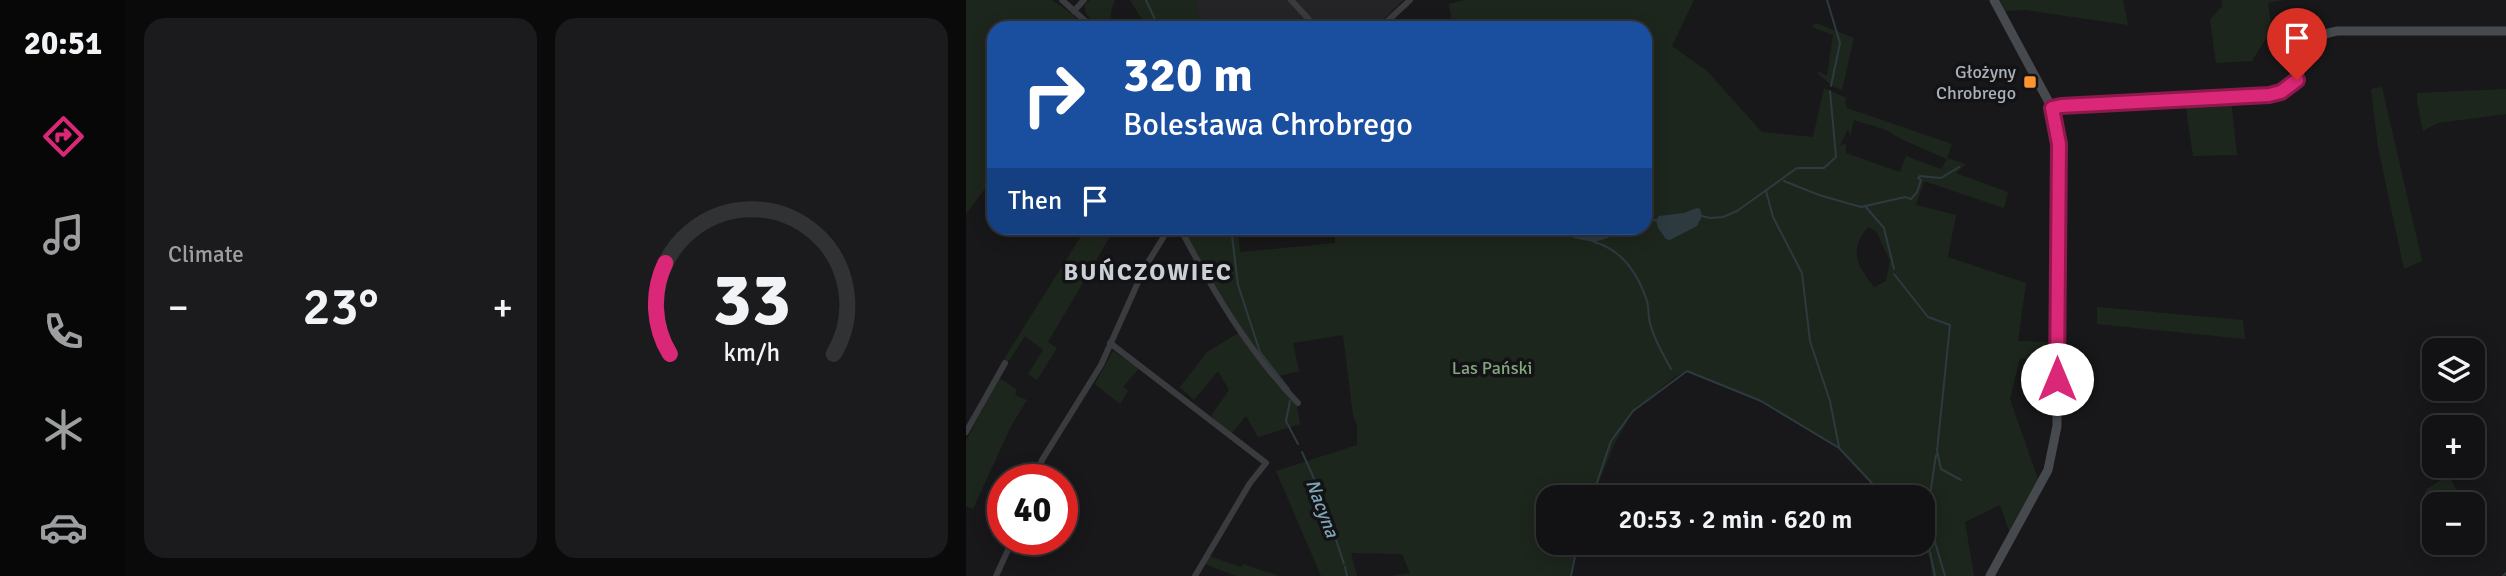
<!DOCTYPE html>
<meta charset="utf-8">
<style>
body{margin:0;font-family:Signika,sans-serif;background:#1b1b1d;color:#f1f3f6;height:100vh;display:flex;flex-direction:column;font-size:26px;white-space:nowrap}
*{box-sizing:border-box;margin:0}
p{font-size:23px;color:#9c9ea0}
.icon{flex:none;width:38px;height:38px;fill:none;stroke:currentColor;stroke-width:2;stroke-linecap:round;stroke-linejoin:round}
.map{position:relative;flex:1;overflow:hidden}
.sheet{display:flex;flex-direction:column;gap:18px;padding:18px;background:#0a0a0b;width:840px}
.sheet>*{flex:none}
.guide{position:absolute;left:21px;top:21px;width:665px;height:214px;border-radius:21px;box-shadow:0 4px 18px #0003,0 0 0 2px #313234;background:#1a4fa0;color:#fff;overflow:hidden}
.buttons{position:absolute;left:1456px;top:338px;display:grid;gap:14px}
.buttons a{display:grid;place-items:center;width:63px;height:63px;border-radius:14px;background:#121214;box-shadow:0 4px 18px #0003,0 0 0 2px #313234;font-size:35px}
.speed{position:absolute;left:21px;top:464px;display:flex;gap:14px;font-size:35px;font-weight:700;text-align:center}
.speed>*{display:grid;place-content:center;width:91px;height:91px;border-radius:50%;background:#121214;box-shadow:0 4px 18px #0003,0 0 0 2px #313234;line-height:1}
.speed .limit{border:10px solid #d22;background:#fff;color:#111}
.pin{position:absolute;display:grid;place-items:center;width:60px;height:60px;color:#fff;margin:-72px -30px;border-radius:50% 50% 50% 0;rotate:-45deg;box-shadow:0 0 7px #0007}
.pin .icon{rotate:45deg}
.me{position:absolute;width:77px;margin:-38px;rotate:0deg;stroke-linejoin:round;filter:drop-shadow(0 0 5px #0008)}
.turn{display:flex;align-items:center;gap:24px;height:147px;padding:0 21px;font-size:32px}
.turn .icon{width:91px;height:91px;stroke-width:2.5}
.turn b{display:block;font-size:49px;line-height:60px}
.then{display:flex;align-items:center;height:66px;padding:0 21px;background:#0003;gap:14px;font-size:26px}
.big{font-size:52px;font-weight:600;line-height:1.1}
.sheet .widget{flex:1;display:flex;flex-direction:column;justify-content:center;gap:10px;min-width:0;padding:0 24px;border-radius:21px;background:#1b1b1d}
.sheet .dial{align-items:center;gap:0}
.dial svg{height:182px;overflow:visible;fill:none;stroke:#313234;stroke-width:7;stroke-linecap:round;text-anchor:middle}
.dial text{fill:#f1f3f6;stroke:none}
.heat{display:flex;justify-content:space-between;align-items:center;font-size:38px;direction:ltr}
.sheet .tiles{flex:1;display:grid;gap:18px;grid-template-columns:repeat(2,1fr)}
.trip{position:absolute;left:570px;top:485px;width:399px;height:70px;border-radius:21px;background:#121214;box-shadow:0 4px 18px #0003,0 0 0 2px #313234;font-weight:600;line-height:70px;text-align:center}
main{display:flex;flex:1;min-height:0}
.tabs{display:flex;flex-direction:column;width:126px;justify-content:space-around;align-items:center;background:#070708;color:#9c9ea0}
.tabs .icon{width:49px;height:49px}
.tabs .current{color:#db2777}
.tabs b{font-size:32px;color:#f1f3f6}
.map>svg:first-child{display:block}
.built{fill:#242427}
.green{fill:#1d261d;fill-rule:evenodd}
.water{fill:#2d3a3f}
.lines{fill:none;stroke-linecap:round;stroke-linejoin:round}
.stream{stroke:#2d3a3f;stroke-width:2}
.street{stroke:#393b3f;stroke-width:6}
.secondary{stroke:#464a4f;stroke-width:9}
.route-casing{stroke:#8e194d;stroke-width:18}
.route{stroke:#db2777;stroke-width:12}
.poi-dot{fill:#fc952e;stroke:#131315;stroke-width:2.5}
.labels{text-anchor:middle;stroke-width:7;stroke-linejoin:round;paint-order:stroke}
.poi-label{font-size:18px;fill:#a9b1bb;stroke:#131315;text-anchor:end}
.park-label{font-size:18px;fill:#83a67f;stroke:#131315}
.water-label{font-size:19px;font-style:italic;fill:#7fa6b7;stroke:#131315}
.district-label{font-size:24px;font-weight:bold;letter-spacing:2px;fill:#cbd0d6;stroke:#131315}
</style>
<main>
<nav class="tabs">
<b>20:51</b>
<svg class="icon current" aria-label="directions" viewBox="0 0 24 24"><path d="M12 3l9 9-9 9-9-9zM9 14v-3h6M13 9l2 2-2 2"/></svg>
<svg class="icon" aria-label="music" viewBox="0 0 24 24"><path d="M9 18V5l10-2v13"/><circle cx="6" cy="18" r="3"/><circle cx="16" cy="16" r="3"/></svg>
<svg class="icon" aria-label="phone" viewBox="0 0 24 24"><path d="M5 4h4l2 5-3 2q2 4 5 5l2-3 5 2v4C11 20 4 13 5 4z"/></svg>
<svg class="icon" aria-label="climate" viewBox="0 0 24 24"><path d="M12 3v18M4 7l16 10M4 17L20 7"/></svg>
<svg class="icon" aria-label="car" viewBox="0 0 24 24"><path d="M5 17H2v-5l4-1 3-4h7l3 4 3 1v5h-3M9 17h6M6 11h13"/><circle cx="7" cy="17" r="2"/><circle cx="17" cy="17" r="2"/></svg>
</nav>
<section class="sheet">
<div class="tiles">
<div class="widget"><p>Climate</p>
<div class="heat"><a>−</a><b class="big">23°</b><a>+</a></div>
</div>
<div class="widget dial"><svg viewBox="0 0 100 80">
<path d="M14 69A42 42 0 1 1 86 69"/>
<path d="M14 69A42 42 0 0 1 12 29" stroke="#db2777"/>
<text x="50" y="56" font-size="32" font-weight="700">33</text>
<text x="50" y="72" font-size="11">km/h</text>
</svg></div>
</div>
</section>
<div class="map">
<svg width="1540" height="576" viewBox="0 0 1540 576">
<rect width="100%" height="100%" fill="#18181a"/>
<path class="built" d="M229 0H437L409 28H357L352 23 351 28H242L241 24 236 26Z"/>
<g class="green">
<path d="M0 0H86L106 14 120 28H28V177L0 214Z"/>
<path d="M124 0H149C144 12 143 17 150 28H134C126 21 118 16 119 5Z"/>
<path d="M164 0H229L236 25 241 24 242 28H181Z"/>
<path d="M498 0H728L706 46 741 71 796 132 847 137 858 88 881 98 879 102 881 108 986 144 981 158 1000 164 990 173 1042 192 1038 208 958 181 950 205 990 215 982 257 1060 283 1052 341 1085 342V365L1054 358 1044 399 1072 479 1044 534 1034 505 999 522 1008 576H966L964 559 956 543 957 497H919L873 448 795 401 721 371 710 376 667 411 647 447 627 497H583V542L612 543 604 576H424L444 573 436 554 385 553 391 576H355L310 471 391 445V425L387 416 377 335 327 343 333 371 305 378 331 405 334 424 292 437 280 416 265 434 245 416 263 390 252 371 228 400 214 387 241 352 276 331 231 258 216 228H279V234L272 233 274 252 369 243V228H679V28H487L483 4ZM888 120 920 130 939 141 981 159 975 169 940 156 934 172 880 153V144L874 145 882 129 884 137ZM902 227 910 231 924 261 920 281 908 287C891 265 882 251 902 227Z"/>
<path d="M1034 0H1157L1162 25 1060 10 1039 11Z"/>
<path d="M1256 0H1318L1302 3 1306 29 1286 61 1250 63 1244 20 1256 6Z"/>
<path d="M850 23 888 38 876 90 868 87 852 74V71L861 76 867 35 846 27Z"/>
<path d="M1416 87 1456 261 1438 269 1412 147 1405 89Z"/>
<path d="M1540 89V114L1472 123 1457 131 1451 101V93Z"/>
<path d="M1265 99 1271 155 1227 156 1219 103Z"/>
<path d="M120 228H149L82 342 91 348 71 380 62 374 77 350 59 336 43 361 38 359Z"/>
<path d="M1131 307 1277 320 1279 339 1131 324Z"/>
<path d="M147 351 173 368 157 387 162 391 154 404 129 384Z"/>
<path d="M34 378 51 390 49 395 61 400 45 426 7 509 0 506V440Z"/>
<path d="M1483 475 1497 504H1468V514L1459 493 1461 489Z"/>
<path d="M243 556 275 567 277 564 313 576H270L239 564Z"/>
</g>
<g class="water">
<path d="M731 208 734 209 736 216 731 226 704 240 700 239 692 228 690 220 693 216 718 213Z"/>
<path d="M600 228H651L642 238 628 242 607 238Z"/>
</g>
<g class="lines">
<g class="stream">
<path d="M180 0 193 28"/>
<path d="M861 0 874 43 865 86"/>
<path d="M818 181 853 195 895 207 939 197 945 199 951 192 955 180 952 178 954 176 975 178 993 167"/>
<path d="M800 191 807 217 836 273 844 341 864 401 873 447"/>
<path d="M899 206 918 228 928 269"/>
<path d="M736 216 744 218 757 217 771 211 831 168H858L870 157 864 91"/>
<path d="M679 221 690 220"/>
<path d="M265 228 272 285 294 352 323 389"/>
<path d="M628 242C657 250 672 274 681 301 683 308 682 316 684 323 688 340 697 354 705 369"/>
<path d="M928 274 962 317 984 325 971 451 975 469 995 480"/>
<path d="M324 401 320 421 332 444"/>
<path d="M336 452 355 494 378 564"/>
<path d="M970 455 961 515 979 576"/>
<path d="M626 497 645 441 667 411 721 371 795 401 873 448 919 497"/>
<path d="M957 540 964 552 969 576"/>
<path d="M379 567 381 576"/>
<path d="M605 576 612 542"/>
<path d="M1537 576 1540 573"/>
</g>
<g class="street">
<path d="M96 0 127 28"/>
<path d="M325 0 351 28"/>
<path d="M108 11 118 0"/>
<path d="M414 28 444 0"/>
<path d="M214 228C247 291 282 351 332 403"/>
<path d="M144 343 300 463 284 483 229 576"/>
<path d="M0 432 39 363"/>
<path d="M69 480 76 460 135 365 178 269 203 228"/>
<path d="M30 576 47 539"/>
</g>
<g class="secondary">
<path d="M1086 108 1095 106 1315 92C1350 73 1324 39 1371 31H1540"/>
<path d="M1024 576 1082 470 1091 426 1092 133 1086 108 1028 0"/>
</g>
</g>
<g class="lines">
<g class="route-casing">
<path id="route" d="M1091 379 1093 144 1086 108 1095 106 1303 95 1315 92 1331 80"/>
</g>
<use href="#route" class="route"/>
</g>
<rect class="poi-dot" x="1057" y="75" width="14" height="14" rx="3.5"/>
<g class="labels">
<g class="poi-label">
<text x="1050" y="78">Głożyny<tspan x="1050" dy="21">Chrobrego</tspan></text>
</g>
<g class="park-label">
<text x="526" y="374">Las Pański</text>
</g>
<g class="water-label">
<text transform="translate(357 508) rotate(69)" y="7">Nacyna</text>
</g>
<g class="district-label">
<text x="182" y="280">BUŃCZOWIEC</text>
</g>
</g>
</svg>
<div class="buttons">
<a><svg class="icon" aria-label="layers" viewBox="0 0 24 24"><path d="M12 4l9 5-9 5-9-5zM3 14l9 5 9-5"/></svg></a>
<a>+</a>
<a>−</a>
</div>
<div class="speed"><div class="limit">40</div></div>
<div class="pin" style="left:1331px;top:80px;background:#d93025"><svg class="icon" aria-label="arrive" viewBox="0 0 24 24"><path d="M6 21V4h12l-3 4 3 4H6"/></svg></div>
<svg class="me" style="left:1091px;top:379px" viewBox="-20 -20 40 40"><circle r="19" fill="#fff"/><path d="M0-13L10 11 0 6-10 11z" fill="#db2777"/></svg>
<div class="trip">20:53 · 2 min · 620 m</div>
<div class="guide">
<div class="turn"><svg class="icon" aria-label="right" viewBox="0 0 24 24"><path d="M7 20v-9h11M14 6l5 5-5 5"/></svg><div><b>320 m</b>Bolesława Chrobrego</div></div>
<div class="then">Then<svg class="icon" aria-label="arrive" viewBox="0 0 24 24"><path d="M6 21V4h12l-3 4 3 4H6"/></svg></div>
</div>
</div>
</main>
